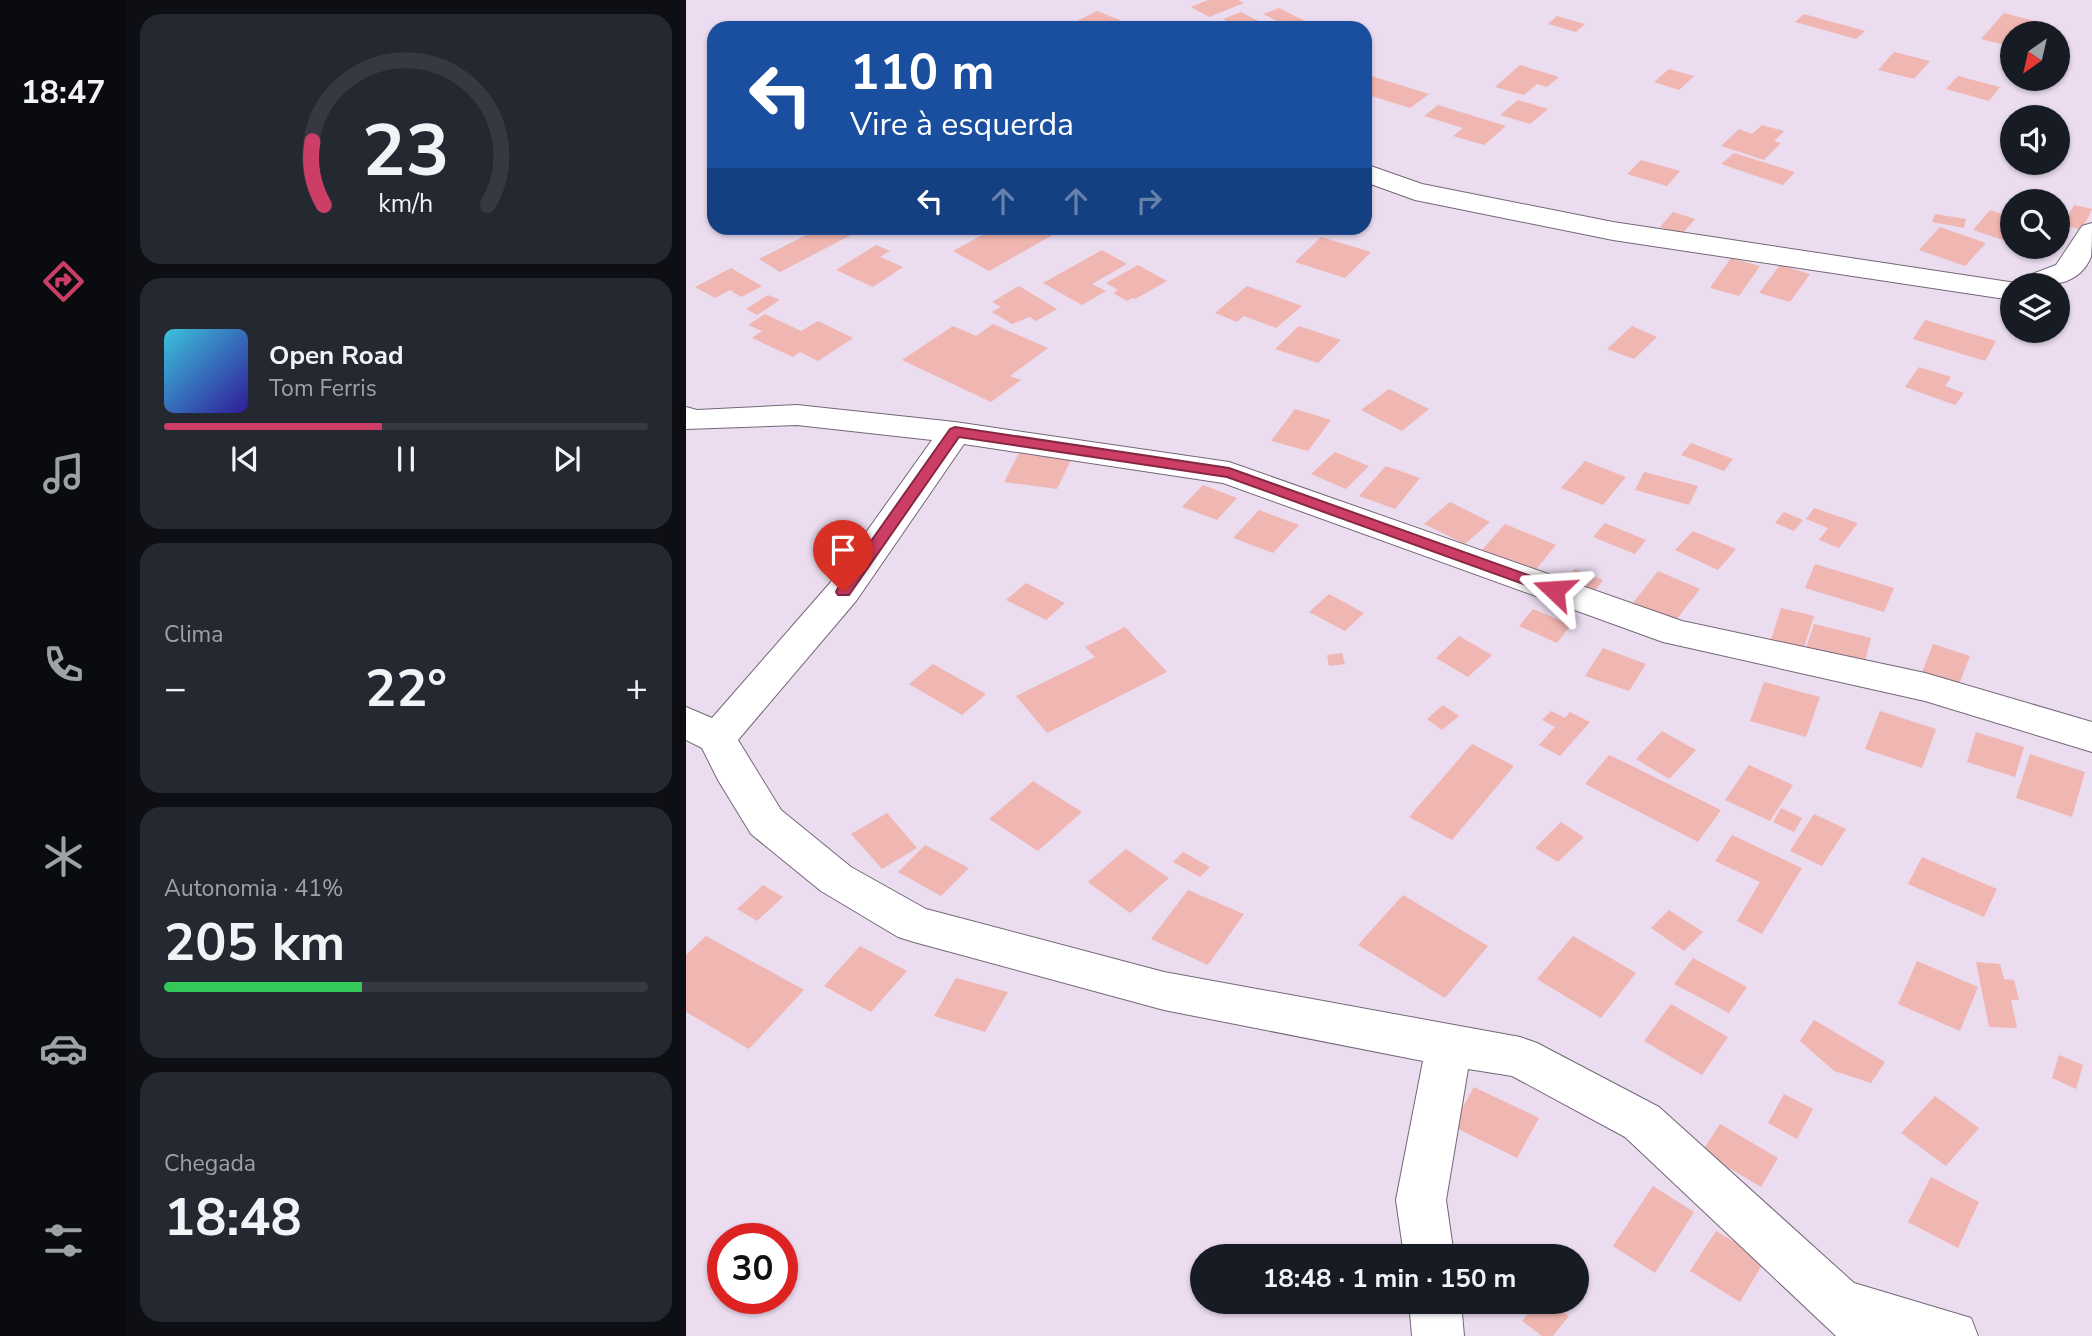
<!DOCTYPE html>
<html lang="pt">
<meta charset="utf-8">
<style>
body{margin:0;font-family:"Nunito Sans",sans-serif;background:#242831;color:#f1f3f6;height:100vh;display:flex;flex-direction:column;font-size:26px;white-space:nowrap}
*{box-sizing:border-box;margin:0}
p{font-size:23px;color:#9ea1a6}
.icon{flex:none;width:38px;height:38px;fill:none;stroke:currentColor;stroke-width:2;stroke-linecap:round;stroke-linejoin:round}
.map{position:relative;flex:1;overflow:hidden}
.sheet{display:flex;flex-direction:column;gap:14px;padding:14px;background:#0d0f14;width:560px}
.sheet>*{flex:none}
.guide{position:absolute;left:21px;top:21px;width:665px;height:214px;border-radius:21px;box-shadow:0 2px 5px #0004;background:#1a4fa0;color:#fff;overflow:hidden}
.needle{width:46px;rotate:214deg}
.tools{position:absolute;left:1314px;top:21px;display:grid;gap:14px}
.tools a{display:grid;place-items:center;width:70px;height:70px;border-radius:50%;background:#171b24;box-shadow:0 2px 5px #0004;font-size:35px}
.speed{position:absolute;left:21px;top:1223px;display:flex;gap:14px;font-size:35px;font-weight:700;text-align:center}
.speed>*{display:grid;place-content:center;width:91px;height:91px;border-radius:50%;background:#171b24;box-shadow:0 2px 5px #0004;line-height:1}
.speed .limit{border:10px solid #d22;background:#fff;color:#111}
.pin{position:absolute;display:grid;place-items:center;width:60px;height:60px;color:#fff;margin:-72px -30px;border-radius:50% 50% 50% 0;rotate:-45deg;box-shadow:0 0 7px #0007}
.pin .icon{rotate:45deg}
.me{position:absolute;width:77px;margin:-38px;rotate:290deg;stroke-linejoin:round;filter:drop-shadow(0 0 5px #0008)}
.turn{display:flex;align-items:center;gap:24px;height:147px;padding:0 28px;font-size:32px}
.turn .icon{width:91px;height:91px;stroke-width:2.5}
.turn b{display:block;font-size:49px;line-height:60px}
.lanes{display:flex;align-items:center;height:66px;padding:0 28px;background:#0003;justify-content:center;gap:35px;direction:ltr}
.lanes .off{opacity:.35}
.big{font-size:52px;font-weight:700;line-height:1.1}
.sheet .tile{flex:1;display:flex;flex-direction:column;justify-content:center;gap:10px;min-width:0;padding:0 24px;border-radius:21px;background:#242831}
.sheet .dial{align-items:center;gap:0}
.dial svg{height:182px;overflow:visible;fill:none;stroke:#363941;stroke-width:7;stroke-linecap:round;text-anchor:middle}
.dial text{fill:#f1f3f6;stroke:none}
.song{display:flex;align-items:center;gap:21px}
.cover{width:84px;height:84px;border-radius:10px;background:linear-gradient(135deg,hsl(190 70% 55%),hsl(250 70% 35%))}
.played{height:7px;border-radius:4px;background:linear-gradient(90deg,#cd3e67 45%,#363941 45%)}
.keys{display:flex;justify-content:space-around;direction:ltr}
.heat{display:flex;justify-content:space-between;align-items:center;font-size:38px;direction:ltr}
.charge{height:10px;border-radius:5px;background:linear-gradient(90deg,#34c759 41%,#363941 0)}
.trip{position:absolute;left:504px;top:1244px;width:399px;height:70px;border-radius:35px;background:#171b24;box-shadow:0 2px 5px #0004;font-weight:700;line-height:70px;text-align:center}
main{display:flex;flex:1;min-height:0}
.menu{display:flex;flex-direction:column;width:126px;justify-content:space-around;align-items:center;background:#090b0e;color:#9ea1a6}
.menu .icon{width:49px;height:49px}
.menu .selected{color:#cd3e67}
.menu b{font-size:32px;color:#f1f3f6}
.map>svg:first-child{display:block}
.building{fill:#f0b6b2}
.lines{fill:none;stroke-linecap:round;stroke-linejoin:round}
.street-casing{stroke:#746778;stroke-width:2}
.street{fill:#fff;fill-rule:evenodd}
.route{fill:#cd3e67;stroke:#852843;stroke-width:2}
</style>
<main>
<nav class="menu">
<b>18:47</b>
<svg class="icon selected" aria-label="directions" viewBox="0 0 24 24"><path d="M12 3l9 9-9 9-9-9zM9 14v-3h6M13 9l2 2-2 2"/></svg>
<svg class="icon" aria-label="music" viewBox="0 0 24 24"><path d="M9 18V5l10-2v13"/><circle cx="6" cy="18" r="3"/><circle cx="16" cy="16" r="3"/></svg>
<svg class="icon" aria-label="phone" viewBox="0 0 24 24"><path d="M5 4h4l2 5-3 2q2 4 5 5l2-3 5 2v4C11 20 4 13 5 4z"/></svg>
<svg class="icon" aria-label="climate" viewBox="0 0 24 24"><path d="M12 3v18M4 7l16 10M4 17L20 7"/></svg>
<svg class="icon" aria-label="car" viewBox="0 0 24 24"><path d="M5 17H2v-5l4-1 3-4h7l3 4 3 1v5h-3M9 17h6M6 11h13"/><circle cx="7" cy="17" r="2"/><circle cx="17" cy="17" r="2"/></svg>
<svg class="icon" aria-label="filters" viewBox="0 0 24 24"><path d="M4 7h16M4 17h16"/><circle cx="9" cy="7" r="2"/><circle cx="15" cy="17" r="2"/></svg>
</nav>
<section class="sheet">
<div class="tile dial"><svg viewBox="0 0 100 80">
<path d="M14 69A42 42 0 1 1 86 69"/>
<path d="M14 69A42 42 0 0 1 9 41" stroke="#cd3e67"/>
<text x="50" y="56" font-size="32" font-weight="700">23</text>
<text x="50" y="72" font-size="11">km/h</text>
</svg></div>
<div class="tile">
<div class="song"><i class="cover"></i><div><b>Open Road</b><p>Tom Ferris</p></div></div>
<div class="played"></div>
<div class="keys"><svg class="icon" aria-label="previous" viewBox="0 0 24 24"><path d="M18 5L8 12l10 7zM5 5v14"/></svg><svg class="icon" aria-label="pause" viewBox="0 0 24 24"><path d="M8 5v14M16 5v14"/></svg><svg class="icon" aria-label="next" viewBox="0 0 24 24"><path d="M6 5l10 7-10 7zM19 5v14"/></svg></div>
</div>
<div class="tile"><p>Clima</p>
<div class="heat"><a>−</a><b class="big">22°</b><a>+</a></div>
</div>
<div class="tile"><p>Autonomia · 41%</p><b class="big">205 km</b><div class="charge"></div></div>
<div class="tile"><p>Chegada</p><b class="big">18:48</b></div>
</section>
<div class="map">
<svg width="1406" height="1336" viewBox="0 0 1406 1336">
<rect width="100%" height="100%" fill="#ebdcf0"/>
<g class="building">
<path d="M522 0H552L558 3 523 17 505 7Z"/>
<path d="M593 8 625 24 605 28 577 14Z"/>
<path d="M411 11 454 28H398L387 23Z"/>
<path d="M555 12 586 28H555L537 19Z"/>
<path d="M1318 13 1356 23 1347 33H1326V47L1295 39Z"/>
<path d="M1118 14 1179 31 1170 39 1109 22Z"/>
<path d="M871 16 899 24 890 32 862 24Z"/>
<path d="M1208 52 1244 61 1228 79 1192 70Z"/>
<path d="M834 65 873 77 861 87 851 84 838 95 809 87Z"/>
<path d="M983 69 1008 76 993 90 968 82Z"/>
<path d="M679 74 743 94 724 108 679 94Z"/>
<path d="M1272 76 1314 87 1303 101 1260 89Z"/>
<path d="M832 100 862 109 844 124 814 115Z"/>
<path d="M752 105 820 126 798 145 767 136 777 128 738 116Z"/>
<path d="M1076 125 1098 131 1088 141 1095 143 1078 160 1035 146 1053 129 1066 134Z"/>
<path d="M1048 153 1109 172 1097 185 1035 164Z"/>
<path d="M955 160 994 171 981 186 941 174Z"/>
<path d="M1388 205 1406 209 1396 230 1377 225Z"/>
<path d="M1304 210 1326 217V243L1287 230Z"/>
<path d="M987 212 1009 219 996 234 974 227Z"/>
<path d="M1249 214 1280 219 1278 228 1246 222Z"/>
<path d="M1254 227 1300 243 1279 266 1233 250Z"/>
<path d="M134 228H160L169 233 94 272 73 259Z"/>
<path d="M309 228H379L303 271 267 251Z"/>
<path d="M635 237 685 252 659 278 609 262Z"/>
<path d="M190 245 204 251 194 257 217 267 187 287 150 270Z"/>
<path d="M416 250 441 264 406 284 420 291 396 305 357 283Z"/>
<path d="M1045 258 1074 266 1053 296 1024 288Z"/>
<path d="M452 265 481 281 449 299 446 298 441 301 427 293 432 290 420 283Z"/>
<path d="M1094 265 1124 274 1104 302 1073 293Z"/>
<path d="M45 268 76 286 55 297 44 290 29 298 9 287Z"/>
<path d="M333 286 371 309 350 321 344 317 326 324 306 312 315 307 306 302Z"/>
<path d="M561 286 616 306 590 328 558 316 551 322 529 313Z"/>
<path d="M82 295 94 300 71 315 60 309Z"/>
<path d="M79 314 115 331 132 321 167 338 132 361 114 352 107 357 66 338 76 331 62 325Z"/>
<path d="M1239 320 1310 341 1299 361 1227 339Z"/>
<path d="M307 324 362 348 324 376 335 380 305 402 216 360 267 326 290 336Z"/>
<path d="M613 326 655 340 632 363 589 349Z"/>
<path d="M946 326 971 337 948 359 921 349Z"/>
<path d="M1233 367 1265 377 1259 386 1278 393 1269 405 1219 387Z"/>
<path d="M703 389 743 409 716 431 675 410Z"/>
<path d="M609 409 645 420 622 451 585 441Z"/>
<path d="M1005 443 1047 459 1038 471 995 455Z"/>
<path d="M649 452 683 466 660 489 625 474Z"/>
<path d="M333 453 385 460 371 489 318 482Z"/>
<path d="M899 461 940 477 917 505 875 488Z"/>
<path d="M700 466 734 478 709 509 673 496Z"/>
<path d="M958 472 1012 486 1003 505 949 490Z"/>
<path d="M517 485 551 498 531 520 496 507Z"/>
<path d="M764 502 804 522 779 544 738 524Z"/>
<path d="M1128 508 1172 523 1153 548 1133 540 1142 528 1120 519Z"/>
<path d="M573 510 613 525 587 553 547 538Z"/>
<path d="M1098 512 1117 520 1108 531 1089 523Z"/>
<path d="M919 523 960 540 949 554 907 537Z"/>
<path d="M819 524 870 545 847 573 795 551Z"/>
<path d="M1007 531 1050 549 1032 570 989 550Z"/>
<path d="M1129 564 1208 588 1198 612 1119 588Z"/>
<path d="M889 569 917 580 910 590 881 579Z"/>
<path d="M972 571 1014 589 990 620 947 603Z"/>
<path d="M340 583 379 603 360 620 320 600Z"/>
<path d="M643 594 678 613 659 631 623 612Z"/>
<path d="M1095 608 1128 616 1116 654 1083 646Z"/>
<path d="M847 609 885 625 871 643 833 626Z"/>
<path d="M1128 624 1185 638 1177 669 1118 654Z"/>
<path d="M439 627 481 672 361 733 330 696 409 657 399 647Z"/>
<path d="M773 636 806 655 782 677 750 658Z"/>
<path d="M1247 644 1284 656 1272 687 1235 675Z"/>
<path d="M917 648 960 664 943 691 899 676Z"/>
<path d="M656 653 659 664 643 666 641 655Z"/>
<path d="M247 664 300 694 276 715 223 684Z"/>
<path d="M1078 682 1134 697 1120 737 1064 721Z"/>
<path d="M757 705 773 716 756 730 741 719Z"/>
<path d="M865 711 879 718 884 712 904 722 874 756 853 745 869 727 856 720Z"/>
<path d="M1194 711 1250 729 1236 768 1179 749Z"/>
<path d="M976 731 1010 750 983 779 950 759Z"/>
<path d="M1290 732 1338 747 1329 777 1281 762Z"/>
<path d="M786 744 828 766 766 840 723 817Z"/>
<path d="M1344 754 1399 772 1386 817 1330 798Z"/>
<path d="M923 755 940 763 1035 810 1012 842 899 784Z"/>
<path d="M1063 765 1107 785 1084 821 1039 800Z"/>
<path d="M347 781 396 812 352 851 303 819Z"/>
<path d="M1095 808 1116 818 1108 832 1087 822Z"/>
<path d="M201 813 231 848 196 869 165 834Z"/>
<path d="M1128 814 1160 829 1136 866 1104 851Z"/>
<path d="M875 822 898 837 872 862 849 848Z"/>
<path d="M1046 835 1116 868 1076 934 1051 921 1074 882 1029 861Z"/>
<path d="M239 845 283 868 255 896 212 872Z"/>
<path d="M440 849 483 878 444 913 402 882Z"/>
<path d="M497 852 524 867 514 877 487 862Z"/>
<path d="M1236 857 1311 889 1298 917 1222 884Z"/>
<path d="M77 885 97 897 71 921 51 909Z"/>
<path d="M502 890 558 914 522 965 465 939Z"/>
<path d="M717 895 802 946 759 998 672 945Z"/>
<path d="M983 910 1017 932 998 951 965 928Z"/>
<path d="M20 936 118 990 63 1049 0 1012V955Z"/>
<path d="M887 936 950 973 915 1018 851 979Z"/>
<path d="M174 946 221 971 185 1012 138 986Z"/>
<path d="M1007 958 1061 987 1043 1013 988 984Z"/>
<path d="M1231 961 1292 987 1274 1031 1212 1004Z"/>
<path d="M1290 962 1314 964 1318 979 1328 980 1333 1000H1325L1331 1028 1303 1027Z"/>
<path d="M270 978 322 992 299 1032 248 1016Z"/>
<path d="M985 1004 1042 1037 1016 1075 958 1041Z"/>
<path d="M1128 1020 1199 1062 1185 1083 1148 1071 1114 1041Z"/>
<path d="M1373 1055 1397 1065 1390 1089 1366 1078Z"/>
<path d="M788 1087 853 1118 831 1158 766 1126Z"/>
<path d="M1098 1094 1127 1109 1111 1139 1082 1123Z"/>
<path d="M1249 1096 1293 1128 1260 1166 1215 1133Z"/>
<path d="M1034 1124 1092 1158 1075 1187 1016 1152Z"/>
<path d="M1245 1177 1293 1202 1272 1248 1222 1222Z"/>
<path d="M967 1186 1008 1212 969 1273 927 1246Z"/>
<path d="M1030 1231 1079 1260 1054 1302 1004 1271Z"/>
<path d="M851 1302H863L883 1316 867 1336H856L836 1321Z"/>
</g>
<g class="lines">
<g class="street-casing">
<g id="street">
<path d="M679 164 736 184 927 222 1330 283 1333 279 1370 265 1396 226 1406 223C1406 233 1406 248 1405 257 1391 290 1357 285 1326 285V300L927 240 729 200 679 182Z"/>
<path d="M111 405 269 422 543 462 996 621 1239 673 1406 722V752L1239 701 977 642 537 483 278 444 170 601 52 740 95 810 165 867 240 909 478 972 834 1037 851 1043 973 1107 1168 1283 1285 1318 1292 1336H1150L939 1137 826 1076 782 1069 760 1200 768 1256H718L710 1200 737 1061 478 1010 228 942 212 937 135 891 65 834 32 780 16 748 0 740V707L26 718 144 583 246 440 111 425 0 429V407L11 410Z"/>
<path d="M723 1302H775L778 1336H726Z"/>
</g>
</g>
<use href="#street" class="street"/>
</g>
<path class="route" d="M269 427 543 468 873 586 875 590 868 595 862 593 541 477 273 437 163 595H152L150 592 152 588 264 429Z"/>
</svg>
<div class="tools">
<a><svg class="needle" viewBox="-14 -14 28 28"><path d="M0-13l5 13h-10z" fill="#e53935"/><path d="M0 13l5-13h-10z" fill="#9ea1a6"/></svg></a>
<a><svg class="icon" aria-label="sound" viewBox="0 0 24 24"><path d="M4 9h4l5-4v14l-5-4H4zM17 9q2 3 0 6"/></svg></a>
<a><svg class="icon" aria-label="search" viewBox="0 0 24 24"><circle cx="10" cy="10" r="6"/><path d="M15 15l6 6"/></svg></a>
<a><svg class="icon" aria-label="layers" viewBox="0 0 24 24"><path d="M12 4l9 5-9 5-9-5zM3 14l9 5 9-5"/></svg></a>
</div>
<div class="speed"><div class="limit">30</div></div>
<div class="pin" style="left:157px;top:592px;background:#d93025"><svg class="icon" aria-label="arrive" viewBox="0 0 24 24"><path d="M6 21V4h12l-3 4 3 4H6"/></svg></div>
<svg class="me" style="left:868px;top:590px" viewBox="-20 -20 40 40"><path d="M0-17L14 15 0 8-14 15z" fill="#cd3e67" stroke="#fff" stroke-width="4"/></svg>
<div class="trip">18:48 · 1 min · 150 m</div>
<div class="guide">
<div class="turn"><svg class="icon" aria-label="left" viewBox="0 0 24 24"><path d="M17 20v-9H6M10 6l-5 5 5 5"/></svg><div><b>110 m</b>Vire à esquerda</div></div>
<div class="lanes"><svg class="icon" aria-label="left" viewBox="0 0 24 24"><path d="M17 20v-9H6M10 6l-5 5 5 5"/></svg><svg class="icon off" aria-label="ahead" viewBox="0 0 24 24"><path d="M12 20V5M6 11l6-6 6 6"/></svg><svg class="icon off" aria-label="ahead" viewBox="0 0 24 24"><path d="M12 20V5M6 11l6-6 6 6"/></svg><svg class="icon off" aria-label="right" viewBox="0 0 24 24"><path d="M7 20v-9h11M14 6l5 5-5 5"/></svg></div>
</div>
</div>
</main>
